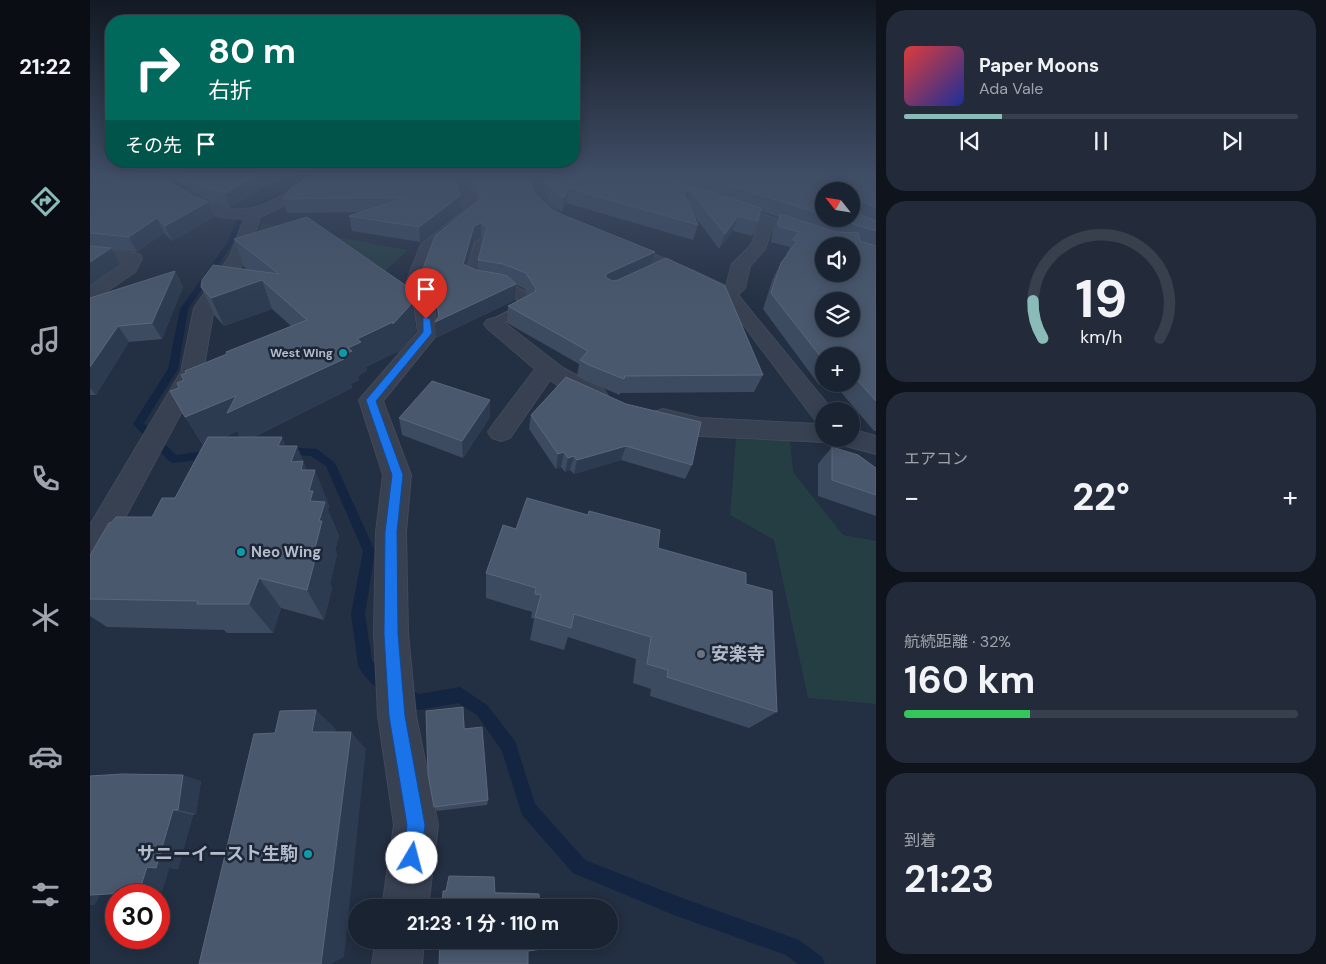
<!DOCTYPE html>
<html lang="ja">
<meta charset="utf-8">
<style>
body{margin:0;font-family:"DM Sans","Noto Sans JP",sans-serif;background:#232b3a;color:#f1f3f6;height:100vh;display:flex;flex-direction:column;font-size:19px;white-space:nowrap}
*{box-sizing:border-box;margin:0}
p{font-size:16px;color:#9fa4ac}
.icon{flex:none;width:28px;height:28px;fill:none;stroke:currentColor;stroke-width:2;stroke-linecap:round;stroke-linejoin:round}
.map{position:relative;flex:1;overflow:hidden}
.details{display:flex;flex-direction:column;gap:10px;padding:10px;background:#0e131c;width:450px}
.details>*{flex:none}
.guide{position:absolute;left:15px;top:15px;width:475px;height:152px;border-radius:20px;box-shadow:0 2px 12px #0003,0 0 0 1px #38404d;background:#00695c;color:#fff;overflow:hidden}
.needle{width:32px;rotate:300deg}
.buttons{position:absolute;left:725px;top:182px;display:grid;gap:10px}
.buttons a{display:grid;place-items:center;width:45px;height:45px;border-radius:50%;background:#1a2332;box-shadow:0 2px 12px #0003,0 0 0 1px #38404d;font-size:25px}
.speed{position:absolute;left:15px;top:884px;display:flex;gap:10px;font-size:25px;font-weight:700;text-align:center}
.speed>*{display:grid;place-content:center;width:65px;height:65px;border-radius:50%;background:#1a2332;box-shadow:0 2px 12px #0003,0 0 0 1px #38404d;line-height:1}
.speed .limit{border:8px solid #d22;background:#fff;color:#111}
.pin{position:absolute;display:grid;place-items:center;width:42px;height:42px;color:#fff;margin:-51px -21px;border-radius:50% 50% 50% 0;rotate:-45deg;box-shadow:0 0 5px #0007}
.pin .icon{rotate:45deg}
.me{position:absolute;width:55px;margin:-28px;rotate:8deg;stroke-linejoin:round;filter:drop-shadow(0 0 4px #0008)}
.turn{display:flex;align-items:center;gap:18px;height:105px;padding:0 20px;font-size:22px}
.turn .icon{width:65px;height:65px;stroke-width:2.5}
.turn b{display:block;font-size:35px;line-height:42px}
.then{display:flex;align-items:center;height:48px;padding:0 20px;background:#0003;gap:10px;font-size:19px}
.big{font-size:38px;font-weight:700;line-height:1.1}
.details .widget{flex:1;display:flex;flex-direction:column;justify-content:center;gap:8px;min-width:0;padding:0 18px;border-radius:20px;background:#232b3a}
.details .dial{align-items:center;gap:0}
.dial svg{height:130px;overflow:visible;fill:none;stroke:#38404d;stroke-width:7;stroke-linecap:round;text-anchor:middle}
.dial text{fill:#f1f3f6;stroke:none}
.song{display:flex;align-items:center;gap:15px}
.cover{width:60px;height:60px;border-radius:8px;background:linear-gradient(135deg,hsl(0 70% 55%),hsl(230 70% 35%))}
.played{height:5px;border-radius:2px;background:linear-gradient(90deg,#8bbbb9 25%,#38404d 25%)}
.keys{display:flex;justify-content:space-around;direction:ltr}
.heat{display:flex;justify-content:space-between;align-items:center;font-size:28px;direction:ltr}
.charge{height:8px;border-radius:4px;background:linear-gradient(90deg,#34c759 32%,#38404d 0)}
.trip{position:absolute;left:258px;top:899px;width:270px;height:50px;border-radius:25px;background:#1a2332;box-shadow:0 2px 12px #0003,0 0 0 1px #38404d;font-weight:700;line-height:50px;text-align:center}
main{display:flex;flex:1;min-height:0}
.dock{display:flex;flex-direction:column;width:90px;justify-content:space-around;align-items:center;background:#0a0e14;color:#9fa4ac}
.dock .icon{width:35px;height:35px}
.dock .on{color:#8bbbb9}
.dock b{font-size:22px;color:#f1f3f6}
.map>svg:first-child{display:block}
.green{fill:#253e43}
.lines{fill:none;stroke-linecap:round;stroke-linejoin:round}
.stream{fill:#142542;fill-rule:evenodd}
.lane-casing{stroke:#414a5b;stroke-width:3}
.street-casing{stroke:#414a5b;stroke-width:2}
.lane{fill:#374152;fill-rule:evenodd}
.street{fill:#374152;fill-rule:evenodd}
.wall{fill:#3d4b61;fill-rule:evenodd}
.shaded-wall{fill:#2d3b50}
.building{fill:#4a586d;stroke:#5a677c;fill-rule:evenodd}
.route{fill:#1a73e8;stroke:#114b97}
.culture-dot{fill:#0f9aa8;stroke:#1c2637;stroke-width:2}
.worship-dot{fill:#6b7280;stroke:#1c2637;stroke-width:2}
.labels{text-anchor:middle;stroke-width:5;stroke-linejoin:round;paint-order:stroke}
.far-poi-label{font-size:12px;font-weight:bold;fill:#b4bccc;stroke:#1c2637;text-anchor:end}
.poi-label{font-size:15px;font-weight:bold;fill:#b4bccc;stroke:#1c2637;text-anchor:start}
.near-poi-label{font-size:18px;font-weight:bold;fill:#b4bccc;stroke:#1c2637;text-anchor:start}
</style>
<main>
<nav class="dock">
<b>21:22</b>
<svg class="icon on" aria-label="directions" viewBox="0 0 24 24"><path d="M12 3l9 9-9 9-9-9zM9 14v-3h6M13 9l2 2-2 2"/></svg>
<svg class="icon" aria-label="music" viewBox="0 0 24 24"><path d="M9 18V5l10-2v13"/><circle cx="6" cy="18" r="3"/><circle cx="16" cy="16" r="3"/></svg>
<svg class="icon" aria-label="phone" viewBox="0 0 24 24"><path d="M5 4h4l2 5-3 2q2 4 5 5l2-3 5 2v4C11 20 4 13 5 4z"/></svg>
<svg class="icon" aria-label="climate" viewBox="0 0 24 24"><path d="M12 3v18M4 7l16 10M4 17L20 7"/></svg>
<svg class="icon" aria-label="car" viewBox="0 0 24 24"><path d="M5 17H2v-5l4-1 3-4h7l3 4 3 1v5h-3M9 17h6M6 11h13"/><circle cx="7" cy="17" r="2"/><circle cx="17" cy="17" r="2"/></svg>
<svg class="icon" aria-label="filters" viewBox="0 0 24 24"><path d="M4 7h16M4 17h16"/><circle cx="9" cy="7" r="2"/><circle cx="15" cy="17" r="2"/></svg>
</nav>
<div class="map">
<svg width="786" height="964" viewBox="0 0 786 964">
<rect width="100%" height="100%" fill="#232f42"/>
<g class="green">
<path d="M172 223 318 250 292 274 160 247Z"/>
<path d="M646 439 700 441 703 472 753 535 786 541V704L718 698 684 540 640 515Z"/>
</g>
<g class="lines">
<g class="stream">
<path d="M211 175H217L200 193 156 212 143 243 98 309 88 369 54 423 86 455 121 450 126 454 121 458 84 463 80 462 43 424 78 369 90 309 137 243 151 210 196 191Z"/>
<path d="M195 447 227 449 245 463 285 551 275 614 282 661 301 681 304 686 301 691 296 694C286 689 272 675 268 665L261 614 273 551 236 466 221 456 191 454 190 451 191 448Z"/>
<path d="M312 686 329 694 370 687 397 705 425 741 445 804 495 860 584 895 709 940 732 957 735 964H708L696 955 584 915 483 873 432 815 412 751 387 715 368 703 328 710 307 699 304 694 307 689Z"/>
</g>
<g class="lane-casing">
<path id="lane" d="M390 240 395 243 386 277 412 281 434 291 443 306 404 328 400 327 398 324 400 321 431 305C416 277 388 291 375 279L385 243Z"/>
</g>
<g class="street-casing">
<g id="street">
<path d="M219 175H233L213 196 170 217 158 256 124 308 113 372 22 542 11 553 0 557V525L91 372 104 308 140 256 154 219 129 217 110 209 82 190 84 187 89 186C102 189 112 199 123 204 157 219 193 199 219 175Z"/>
<path d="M363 175H377L373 185 384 198 389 212 345 250 333 285 344 305 348 333 293 401 321 475 316 532 318 633 326 716 348 825 338 908H292L304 825 288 716 284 633 286 532 293 475 269 400 328 332 324 305 315 285 331 244 373 211 370 199 359 185Z"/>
<path d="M438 175H452C450 205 460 201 474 219L472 222H460C444 211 436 196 438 175Z"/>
<path d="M634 202 760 242 762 246 761 248 738 246 682 228 675 249 660 266 655 288 648 295 743 411H734V439H743L734 442 610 436 564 424 561 418 564 412 573 409 610 418 728 424 646 315 630 298 590 278 522 250 520 246 522 242H534L602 270 636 286 642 264 660 246 663 241 667 223 629 210 626 207 629 204Z"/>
<path d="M0 249 43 253 49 254 52 258 45 272 7 298 0 300V286L31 265 33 262 0 259Z"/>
<path d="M404 318 411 320 473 368 514 390 518 396 514 402C495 407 475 390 460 380L420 438 411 441 402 438 398 432 402 426 445 369 397 328 394 324 397 320Z"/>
<path d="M761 429 786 436V454L752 445 749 439H761Z"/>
<path d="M286 940H334L332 964H282Z"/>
</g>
</g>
<use href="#lane" class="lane"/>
<use href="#street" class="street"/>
</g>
<g class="wall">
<path d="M0 175H195L140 208 122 202 87 181 77 180 124 217 82 241 74 233 47 252 21 250 30 264 0 285Z"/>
<path d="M218 175H361L371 210 330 242 262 231 259 216 270 212 197 213 193 199Z"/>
<path d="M375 175H437L446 195 463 211 565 252 561 265 673 375 664 392 530 393V395L496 381 487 376 489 364 417 323 418 306 438 295 435 289 426 285 425 300 346 338 348 318 346 305 335 285 333 269 387 201 385 197 375 185ZM391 238 393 240 388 260V270L377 266 384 241Z"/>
<path d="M454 175H786V431H784L744 384H761V356H734V378L729 385 673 309 683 278 691 263 696 256V255L700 247 681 242 683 229 689 217 670 211 668 221 662 236 643 231 629 249 604 215 608 225 603 240 476 203 472 212 459 202 454 192ZM734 191H761L747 219H734Z"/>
<path d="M144 239 322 303 326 331 308 353 307 352 276 367 277 371 268 376 269 380 261 384 262 388 164 437 196 446 217 470 239 505 238 510 249 536 245 550 247 554 240 584 242 588 234 620 191 608 183 633H137L134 630 17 627 0 616V555L62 517 85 498 113 445 95 417 89 388 94 380 91 375 137 354 136 352 201 326 182 309 134 326 125 316 111 287 158 270 154 267ZM147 431 150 437H135Z"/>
<path d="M85 271 93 287 72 339 39 342 6 395H0V298Z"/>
<path d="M441 415 602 465 595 479 531 460 484 474 480 470 475 472 471 467 466 469 439 429Z"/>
<path d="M400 417 373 458 312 435 309 418Z"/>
<path d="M742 447 786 468V516L728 496V464Z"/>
<path d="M426 529 568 548 656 584 687 712 659 728 560 696 561 689 543 683 546 659 478 637 474 650 440 640 444 619 441 618 442 612 396 598V573Z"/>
<path d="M374 717 375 729 398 800 397 805 347 811 344 807Z"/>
<path d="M0 776 111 781 106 814 103 815 88 869 79 868 72 891 10 895 4 905H0Z"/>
<path d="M356 890 405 892 445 893 449 894 450 908 353 891Z"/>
</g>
<g class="shaded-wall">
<path d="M167 175H195L140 208 135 193Z"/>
<path d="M478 188 476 203 472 212 474 198Z"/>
<path d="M600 190 596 204 594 193Z"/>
<path d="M370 196 371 210 330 242 329 227Z"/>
<path d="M770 200 761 215V203Z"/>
<path d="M118 202 124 217 82 241 75 226Z"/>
<path d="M648 216 643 231 629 249 635 234Z"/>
<path d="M67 218 74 233 47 252 39 237Z"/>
<path d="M391 223V238L384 241 373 280V264L384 226Z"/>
<path d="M21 248 30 264 0 285V262Z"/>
<path d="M565 252 560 268 513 290 516 274Z"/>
<path d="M85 271 93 287 72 339 62 323Z"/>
<path d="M172 280 182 309 134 326 121 298Z"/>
<path d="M426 284 425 300 346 338 345 322Z"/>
<path d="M322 303 326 331 308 353 307 352 276 367 277 371 268 376 269 380 261 384 262 388 153 442 147 431 114 446 95 417 146 396 250 356 267 339Z"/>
<path d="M28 326 39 342 6 395 0 388V367Z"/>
<path d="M400 400V417L373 458 372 441Z"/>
<path d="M192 437 202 460 207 446 222 481 225 470 239 505 238 510 249 536 245 550 247 554 240 584 242 588 234 620 217 590 223 556 188 446Z"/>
<path d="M536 446 531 460 484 474 487 460Z"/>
<path d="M474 452 471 467 466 469 468 454Z"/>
<path d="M484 456 480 470 475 472 478 458Z"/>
<path d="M169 578 191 608 183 633 159 604Z"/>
<path d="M226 710 246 729 242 750 222 732Z"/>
<path d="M261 732 276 749 254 957 241 964H231Z"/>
<path d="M93 775 111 781 106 814 88 810Z"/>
<path d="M83 810 103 815 88 869 79 868 72 891 49 892 57 867Z"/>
<path d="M0 895H10L4 905H0Z"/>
</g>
<g class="building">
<path d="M0 175H70L103 196 118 202 75 226 67 218 39 237 0 233Z"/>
<path d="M95 175H167L135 193 117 188Z"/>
<path d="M218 175H360L368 186 370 196 329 227 259 216 317 197 193 199 202 187 211 183Z"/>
<path d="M379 175H437L446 195 463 211 565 252 516 274V278L523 281 528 280 576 258 635 286 673 375 535 376 534 379 499 365 490 360 498 351 418 306 445 292 446 289 436 273 413 264 388 260 397 227 391 223 384 226 373 264 386 270 410 274 417 276 426 284 345 322 349 316 345 289 333 269 345 236 391 198 385 183Z"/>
<path d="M455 175H566L671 208 668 221 648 216 635 234 600 190 594 193 608 225 478 188 474 198 460 187 455 178Z"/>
<path d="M608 175H698L734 194V215Z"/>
<path d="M723 175H786V208L770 200 767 202 761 203V191H742V185Z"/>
<path d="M761 211 786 221V231L747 219H761Z"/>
<path d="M690 214 746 232 768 233 770 241 786 246V401L761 373V356H746L740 349V356H734V361L681 293 691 263 707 241 703 240 709 232 688 226ZM734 246H761V274H734ZM734 301H761V329H734Z"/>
<path d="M217 217 318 287 320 283 322 303 303 324V322L267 339 271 342 258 348 262 351 250 356 254 359 137 413 146 396 95 417 80 391 89 388 87 383 94 380 91 375 96 373 95 371 137 354 136 352 217 320 172 280 121 298 111 287 112 280 123 265 189 274 144 239Z"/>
<path d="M0 246 21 248 0 262Z"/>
<path d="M85 271 62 323 28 326 0 367V298Z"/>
<path d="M476 377 536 404 611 422 602 465 536 446 487 460 484 456 478 458 474 452 468 454 441 415Z"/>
<path d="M342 381 400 400 372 441 309 418Z"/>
<path d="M118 437H192L188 446H207L201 462 213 461 211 470H225L219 491H223L220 501 235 502 229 521H232L223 556H226L217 590 169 578 159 604H107L108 601 0 599V555L19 523 22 522 26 517H62L72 498H85Z"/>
<path d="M742 447 768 455 786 468V495L742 480Z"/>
<path d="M437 498 498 515 499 511 570 530 568 548 656 573V584L682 591 687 712 577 677 578 670 557 664 561 637 484 614 481 628 445 617 451 595 445 594 446 588 396 573 413 525 426 529Z"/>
<path d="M373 707 374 729 392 727 398 800 344 807 338 774 336 711Z"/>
<path d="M226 710 222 732H261L231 964H109L164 734 185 733 190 711Z"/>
<path d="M32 774 93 775 88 810H83L66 868 57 867 49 892 0 895V776Z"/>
<path d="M359 876 404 877 405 893 449 894 450 908H352L353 891H356Z"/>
<path d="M350 940H451L452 949 438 951V964H349Z"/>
</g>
<linearGradient id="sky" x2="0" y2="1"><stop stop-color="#131a24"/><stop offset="0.56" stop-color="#3f4d65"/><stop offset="1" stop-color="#3f4d65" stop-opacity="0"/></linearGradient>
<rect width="786" height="310" fill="url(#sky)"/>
<path class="route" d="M333 317 340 319 342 333 286 401 313 475 307 532 308 634 315 716 335 825 331 858 328 864 322 867 315 864 312 858 317 825 299 716 294 634 295 532 302 475 276 400 333 332Z"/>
<g class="culture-dot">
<circle cx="253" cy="353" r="5"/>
<circle cx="151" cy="552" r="5"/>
<circle cx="218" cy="854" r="5"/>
</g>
<circle class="worship-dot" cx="611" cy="654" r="5"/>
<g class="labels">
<g class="far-poi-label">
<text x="243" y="357">West Wing</text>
</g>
<g class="poi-label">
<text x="161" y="557">Neo Wing</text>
</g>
<g class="near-poi-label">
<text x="621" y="660">安楽寺</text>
<text x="208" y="860" text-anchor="end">サニーイースト生駒</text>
</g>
</g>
</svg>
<div class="buttons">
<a><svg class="needle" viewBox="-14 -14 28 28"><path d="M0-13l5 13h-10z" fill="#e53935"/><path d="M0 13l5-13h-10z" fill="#9fa4ac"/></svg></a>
<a><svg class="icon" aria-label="sound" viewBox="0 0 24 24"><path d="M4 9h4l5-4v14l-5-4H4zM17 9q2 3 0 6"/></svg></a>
<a><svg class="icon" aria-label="layers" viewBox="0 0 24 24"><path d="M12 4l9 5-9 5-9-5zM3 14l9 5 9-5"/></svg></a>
<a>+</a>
<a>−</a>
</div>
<div class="speed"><div class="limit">30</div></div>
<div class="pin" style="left:336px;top:319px;background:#d93025"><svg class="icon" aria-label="arrive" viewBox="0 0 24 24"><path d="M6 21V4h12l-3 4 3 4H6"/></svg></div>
<svg class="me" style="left:322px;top:858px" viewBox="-20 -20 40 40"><circle r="19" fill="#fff"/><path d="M0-13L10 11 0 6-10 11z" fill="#1a73e8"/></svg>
<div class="trip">21:23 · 1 分 · 110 m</div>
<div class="guide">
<div class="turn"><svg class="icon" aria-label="right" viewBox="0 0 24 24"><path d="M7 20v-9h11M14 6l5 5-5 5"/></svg><div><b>80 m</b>右折</div></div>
<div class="then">その先<svg class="icon" aria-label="arrive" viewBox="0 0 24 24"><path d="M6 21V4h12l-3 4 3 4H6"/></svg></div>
</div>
</div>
<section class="details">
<div class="widget">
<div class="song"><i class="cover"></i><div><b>Paper Moons</b><p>Ada Vale</p></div></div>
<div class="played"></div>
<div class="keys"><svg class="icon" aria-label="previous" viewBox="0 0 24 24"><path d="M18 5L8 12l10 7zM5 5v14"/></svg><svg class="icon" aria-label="pause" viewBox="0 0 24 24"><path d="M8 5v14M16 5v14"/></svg><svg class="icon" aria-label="next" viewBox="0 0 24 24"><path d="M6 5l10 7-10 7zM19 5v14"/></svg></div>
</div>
<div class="widget dial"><svg viewBox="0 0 100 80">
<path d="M14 69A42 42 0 1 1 86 69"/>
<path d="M14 69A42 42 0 0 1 8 46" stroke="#8bbbb9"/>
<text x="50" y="56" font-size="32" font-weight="700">19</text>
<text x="50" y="72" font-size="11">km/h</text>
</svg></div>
<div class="widget"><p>エアコン</p>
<div class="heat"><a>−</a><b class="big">22°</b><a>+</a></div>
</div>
<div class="widget"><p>航続距離 · 32%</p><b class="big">160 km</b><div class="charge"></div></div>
<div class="widget"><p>到着</p><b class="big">21:23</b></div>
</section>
</main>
